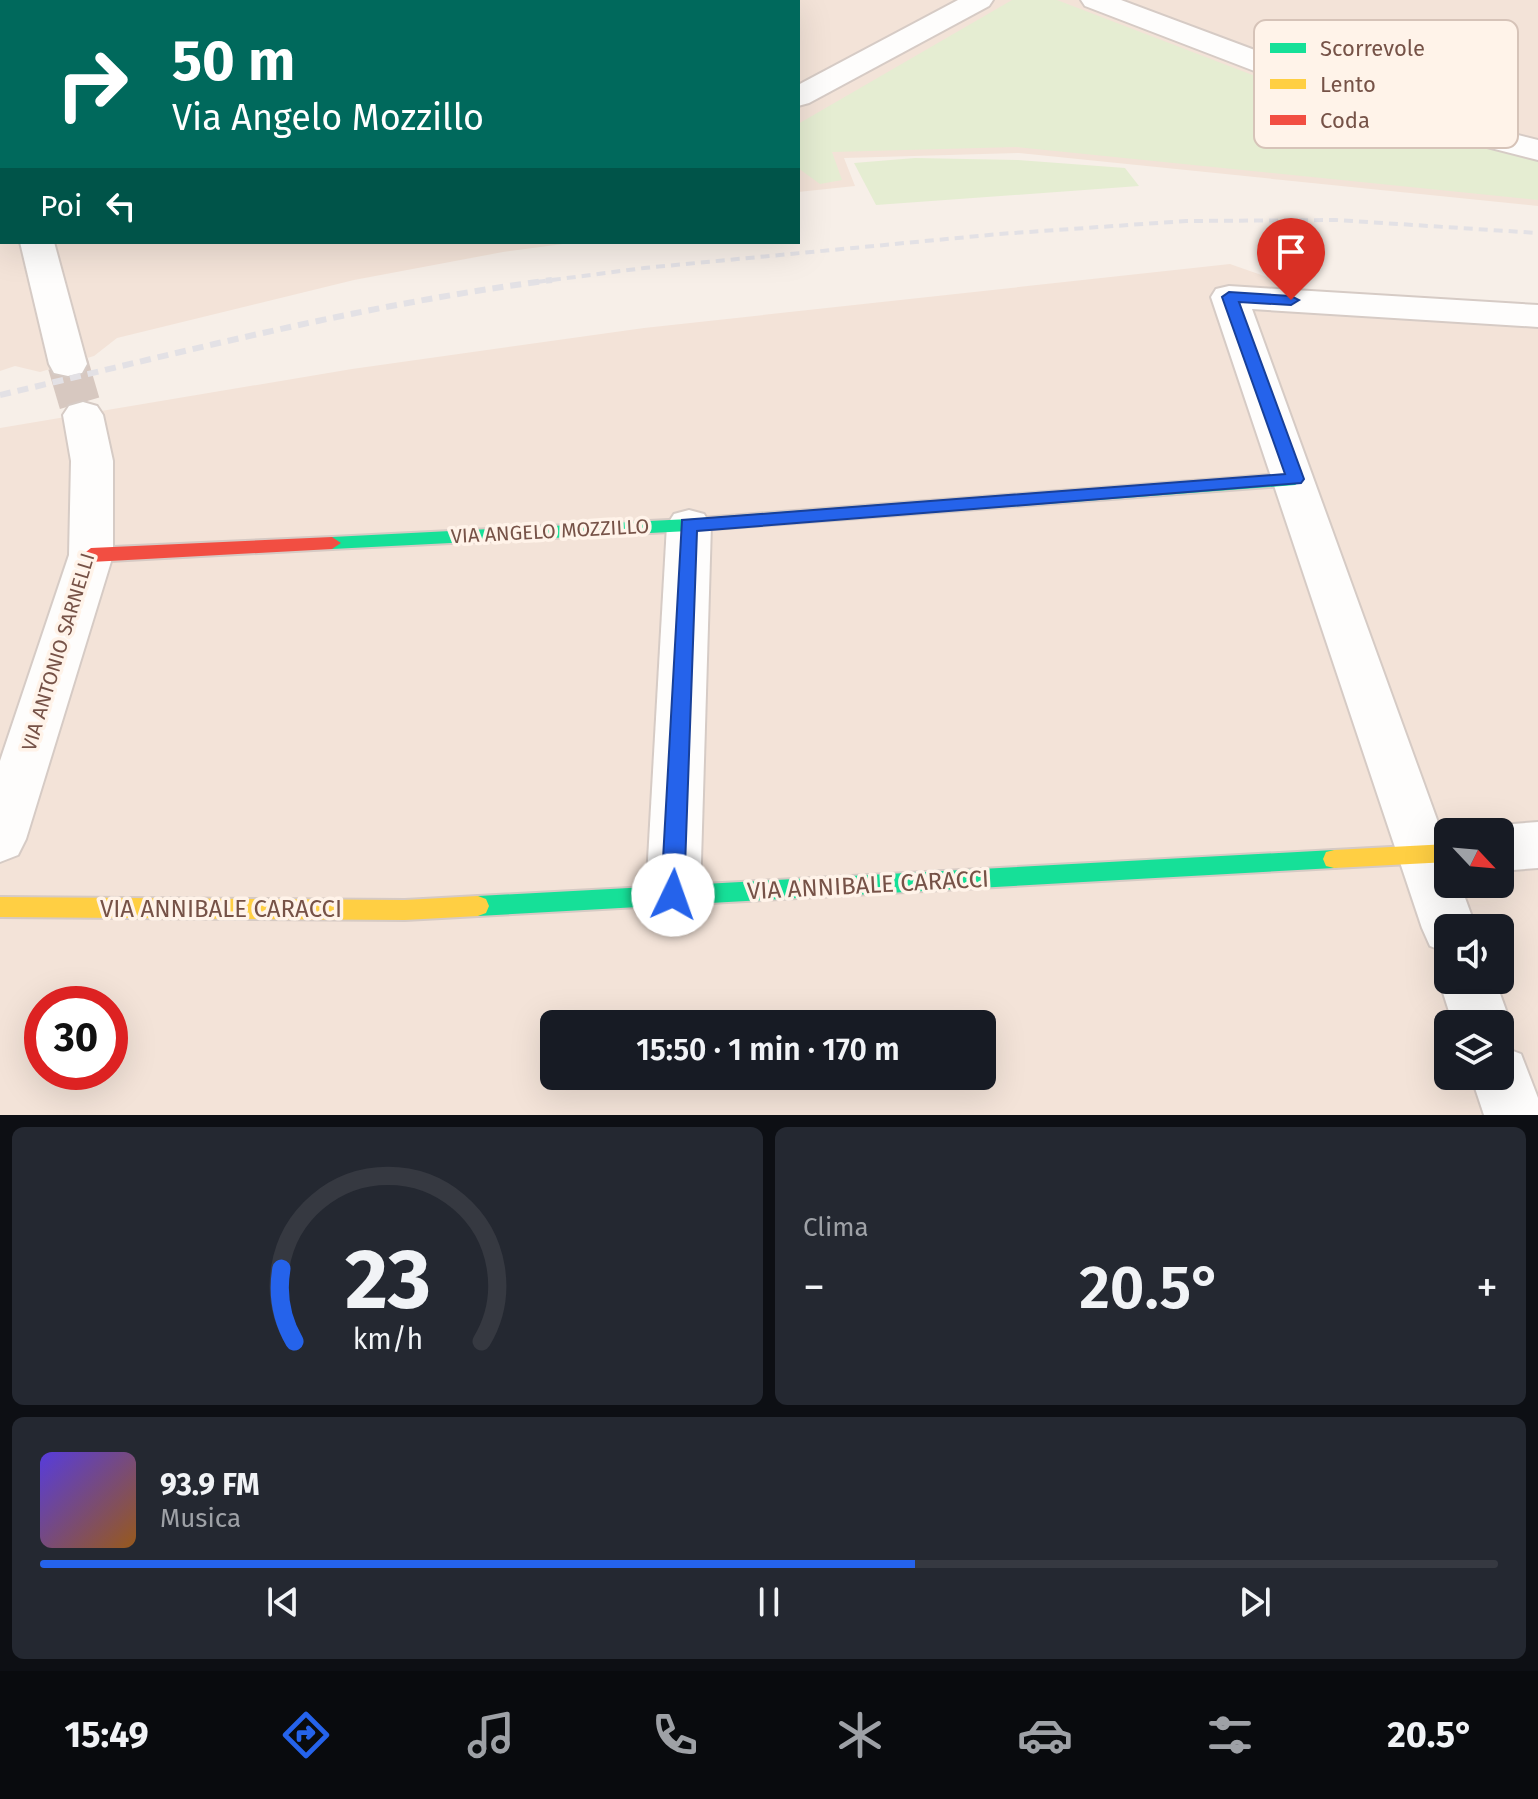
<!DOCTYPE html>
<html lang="it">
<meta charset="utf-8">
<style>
body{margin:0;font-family:"Fira Sans",sans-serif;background:#242831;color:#f1f3f6;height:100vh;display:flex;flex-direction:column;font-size:30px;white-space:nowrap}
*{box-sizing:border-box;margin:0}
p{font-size:26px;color:#9ea1a6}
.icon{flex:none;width:44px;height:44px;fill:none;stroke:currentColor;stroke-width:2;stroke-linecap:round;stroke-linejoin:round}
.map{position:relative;height:1115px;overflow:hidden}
.sheet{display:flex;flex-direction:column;gap:12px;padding:12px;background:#0d0f14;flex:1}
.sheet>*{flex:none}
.guide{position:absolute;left:0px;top:0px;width:800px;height:244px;box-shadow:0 8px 32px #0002;background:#00695c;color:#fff;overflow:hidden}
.needle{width:52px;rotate:116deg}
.buttons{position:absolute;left:1434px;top:818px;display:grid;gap:16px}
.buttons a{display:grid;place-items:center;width:80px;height:80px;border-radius:12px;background:#171b24;box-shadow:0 8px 32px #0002;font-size:40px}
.speed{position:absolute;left:24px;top:986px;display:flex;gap:16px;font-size:40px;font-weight:700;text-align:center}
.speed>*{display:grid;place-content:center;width:104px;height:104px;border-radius:50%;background:#171b24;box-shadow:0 8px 32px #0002;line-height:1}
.speed .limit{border:12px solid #d22;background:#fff;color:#111}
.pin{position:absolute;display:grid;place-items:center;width:68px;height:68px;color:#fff;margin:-82px -34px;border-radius:50% 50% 50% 0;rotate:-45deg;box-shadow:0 0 8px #0007}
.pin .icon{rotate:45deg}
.me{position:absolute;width:88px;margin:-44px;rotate:3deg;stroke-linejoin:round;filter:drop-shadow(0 0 6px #0008)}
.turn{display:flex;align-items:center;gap:28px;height:168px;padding:0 40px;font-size:36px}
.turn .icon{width:104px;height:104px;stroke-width:2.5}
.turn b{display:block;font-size:56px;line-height:68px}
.then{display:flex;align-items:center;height:76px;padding:0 40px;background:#0003;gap:16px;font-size:30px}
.big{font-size:60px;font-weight:600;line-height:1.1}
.sheet .tile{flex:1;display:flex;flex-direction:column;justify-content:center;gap:12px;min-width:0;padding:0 28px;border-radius:12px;background:#242831}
.sheet .dial{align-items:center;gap:0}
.dial svg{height:208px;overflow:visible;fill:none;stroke:#363941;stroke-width:7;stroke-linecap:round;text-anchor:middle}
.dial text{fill:#f1f3f6;stroke:none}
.song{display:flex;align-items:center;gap:24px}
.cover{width:96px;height:96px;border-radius:12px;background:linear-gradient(135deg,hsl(250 70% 55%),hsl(30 70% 35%))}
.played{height:8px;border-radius:4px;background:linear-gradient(90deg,#2563eb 60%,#363941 60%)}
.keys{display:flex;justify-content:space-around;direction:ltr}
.heat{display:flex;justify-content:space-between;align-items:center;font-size:44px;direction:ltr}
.sheet .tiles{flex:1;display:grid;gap:12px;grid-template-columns:1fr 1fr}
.tile:last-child{grid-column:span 2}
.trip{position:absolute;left:540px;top:1010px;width:456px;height:80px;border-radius:12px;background:#171b24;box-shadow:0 8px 32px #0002;font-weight:600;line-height:80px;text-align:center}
.menu{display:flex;height:128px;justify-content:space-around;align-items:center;background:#090b0e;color:#9ea1a6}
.menu .icon{width:56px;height:56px}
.menu .selected{color:#2563eb}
.menu b{font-size:36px;color:#f1f3f6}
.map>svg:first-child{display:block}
.residential{fill:#f3e3d8;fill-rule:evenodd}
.green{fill:#e5edd2}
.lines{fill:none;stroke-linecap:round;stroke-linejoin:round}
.street-tunnel{stroke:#d7c8c0;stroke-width:41;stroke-dasharray:41 20;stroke-linecap:butt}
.street-casing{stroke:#d6cbc5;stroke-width:4}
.fast-casing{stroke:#d6cac4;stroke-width:4}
.slow-casing{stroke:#d6cac4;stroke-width:4}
.jam-casing{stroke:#d6cac4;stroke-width:4}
.street{fill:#fefdfc;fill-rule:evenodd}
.fast{fill:#16e098;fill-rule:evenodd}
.slow{fill:#ffcf43;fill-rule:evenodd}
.jam{fill:#f24e42;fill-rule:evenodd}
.rail-far1{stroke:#e3e1e5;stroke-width:4;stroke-dasharray:9 6;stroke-linecap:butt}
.rail{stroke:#e3e1e5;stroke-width:6;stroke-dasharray:11 7;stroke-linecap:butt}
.route{fill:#2563eb;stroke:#184099;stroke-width:2}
.labels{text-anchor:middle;stroke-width:7;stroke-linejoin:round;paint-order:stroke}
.street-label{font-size:20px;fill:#765247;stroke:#fff3e9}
.near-street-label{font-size:24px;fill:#765247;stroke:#fff3e9}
.key{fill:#fff3e9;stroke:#d6c3b8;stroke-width:2}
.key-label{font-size:22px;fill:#765247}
</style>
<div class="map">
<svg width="1538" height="1115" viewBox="0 0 1538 1115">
<rect width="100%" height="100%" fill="#f7efe8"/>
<g class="residential">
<path d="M0 0H1538V206L1019 153 844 158 855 186 798 192V2H2V242H578L503 252 354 280 117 338 94 356 40 372 15 366 0 371Z"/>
<path d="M1230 264 1301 289 1538 305V1115H0V428L352 369 644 328ZM1448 832H1500V884H1448ZM1448 928H1500V980H1448ZM42 1004H110V1072H42ZM554 1024H982V1076H554ZM1448 1024H1500V1076H1448Z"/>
</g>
<g class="green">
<path d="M1012 0H1057L1341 109 1538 160V200L1016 147 832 152 842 180 820 184 798 168V124Z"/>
<path d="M915 158 1018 160 1125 168 1139 186 876 205 854 163Z"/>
</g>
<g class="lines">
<path class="street-tunnel" d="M68 364 83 415"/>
<g class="street-casing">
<g id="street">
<path d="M104 0H132L103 2Z"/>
<path d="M334 0H365L366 2H336Z"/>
<path d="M418 0H450L417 2Z"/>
<path d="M958 0H993L989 6 809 103 798 106V85Z"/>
<path d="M1081 0H1121L1407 107 1538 140V160L1385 121 1085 6Z"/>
<path d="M0 72H2L0 91Z"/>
<path d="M2 153V175L0 176V154Z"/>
<path d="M20 242H54L87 364 82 373 68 376 54 373 49 364Z"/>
<path d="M1229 286 1538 305V327L1252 309 1448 850V884H1460L1476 928H1448V953L1430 946 1422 928 1211 297 1216 289Z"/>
<path d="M83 402 97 406 103 415 113 461V555L26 839 18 855 0 862V761L69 555 71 461 63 415 69 406Z"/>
<path d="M689 510 704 514 711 525 700 895 692 912 673 919 654 912 646 895 667 525 674 514Z"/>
<path d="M1538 822V868L1500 871V832H1481L1500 825Z"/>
<path d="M1447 961 1448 980H1495L1511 1024 1502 1043 1500 1044V1024H1453L1439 980Z"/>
<path d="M1500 1046 1521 1054 1538 1098V1115H1484L1471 1076H1500Z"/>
</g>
</g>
<g class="fast-casing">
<g id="fast">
<path d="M1295 473 1304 479 1295 485 689 531 332 549 323 543 332 537 689 519Z"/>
<path d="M1334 850 1342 852 1345 859 1342 866 1334 868 478 916 470 913 467 906 470 899 478 896Z"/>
</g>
</g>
<g class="slow-casing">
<g id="slow">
<path d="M1448 844V862L1334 868 1326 866 1323 859 1326 852 1334 850Z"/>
<path d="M478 896 486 899 489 906 486 913 478 916 405 920 0 917V897L405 900Z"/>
</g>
</g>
<g class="jam-casing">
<path id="jam" d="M332 537 341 543 332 549 91 562 82 555 91 548Z"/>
</g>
<use href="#street" class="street"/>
<use href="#fast" class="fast"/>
<use href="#slow" class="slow"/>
<use href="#jam" class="jam"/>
<path class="rail-far1" d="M537 282 644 268 999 234 1186 221 1336 220 1538 233"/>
<path class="rail" d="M0 395C183 352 365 304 552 280"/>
</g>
<path class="route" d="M1229 292 1291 296 1299 300 1291 305 1239 302 1304 479 1301 483 697 531 684 895 680 902 673 905 665 902 661 895 682 520 1285 474 1222 297Z"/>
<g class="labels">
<g class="street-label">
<text transform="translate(550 531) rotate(-3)" y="7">VIA ANGELO MOZZILLO</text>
<text transform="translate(58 652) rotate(-73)" y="7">VIA ANTONIO SARNELLI</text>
</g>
<g class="near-street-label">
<text transform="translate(868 885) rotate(-3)" y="8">VIA ANNIBALE CARACCI</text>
<text x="221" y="917">VIA ANNIBALE CARACCI</text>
</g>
</g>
<rect x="1254" y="20" width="264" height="128" rx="12" class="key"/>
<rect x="1270" y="43" width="36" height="10" fill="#16e098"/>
<rect x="1270" y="79" width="36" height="10" fill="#ffcf43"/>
<rect x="1270" y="115" width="36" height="10" fill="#f24e42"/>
<g class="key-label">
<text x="1320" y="56">Scorrevole</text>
<text x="1320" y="92">Lento</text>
<text x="1320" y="128">Coda</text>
</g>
</svg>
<div class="buttons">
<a><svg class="needle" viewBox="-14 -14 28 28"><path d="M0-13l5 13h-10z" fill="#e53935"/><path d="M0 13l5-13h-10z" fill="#9ea1a6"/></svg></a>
<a><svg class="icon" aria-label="sound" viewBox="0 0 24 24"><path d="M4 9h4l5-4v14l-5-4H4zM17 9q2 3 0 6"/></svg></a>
<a><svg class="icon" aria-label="layers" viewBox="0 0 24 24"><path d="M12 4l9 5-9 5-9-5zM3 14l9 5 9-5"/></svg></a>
</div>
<div class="speed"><div class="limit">30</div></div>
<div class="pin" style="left:1291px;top:300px;background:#d93025"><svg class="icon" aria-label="arrive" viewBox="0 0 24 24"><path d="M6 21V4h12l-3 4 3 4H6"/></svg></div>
<svg class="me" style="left:673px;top:895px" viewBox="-20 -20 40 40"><circle r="19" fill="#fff"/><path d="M0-13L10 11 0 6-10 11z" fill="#2563eb"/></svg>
<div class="trip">15:50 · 1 min · 170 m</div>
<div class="guide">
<div class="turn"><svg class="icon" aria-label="right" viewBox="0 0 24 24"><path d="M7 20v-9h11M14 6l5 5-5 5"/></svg><div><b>50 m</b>Via Angelo Mozzillo</div></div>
<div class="then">Poi<svg class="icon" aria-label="left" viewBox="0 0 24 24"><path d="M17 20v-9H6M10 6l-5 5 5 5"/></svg></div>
</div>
</div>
<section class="sheet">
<div class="tiles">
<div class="tile dial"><svg viewBox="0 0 100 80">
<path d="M14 69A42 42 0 1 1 86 69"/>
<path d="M14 69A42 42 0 0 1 9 41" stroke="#2563eb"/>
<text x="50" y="56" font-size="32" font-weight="700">23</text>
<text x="50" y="72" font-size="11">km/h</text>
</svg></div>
<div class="tile"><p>Clima</p>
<div class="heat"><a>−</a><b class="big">20.5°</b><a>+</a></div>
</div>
<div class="tile">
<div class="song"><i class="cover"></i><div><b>93.9 FM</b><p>Musica</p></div></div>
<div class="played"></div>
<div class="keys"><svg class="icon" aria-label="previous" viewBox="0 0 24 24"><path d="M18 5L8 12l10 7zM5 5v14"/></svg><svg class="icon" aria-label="pause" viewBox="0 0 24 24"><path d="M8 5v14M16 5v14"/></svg><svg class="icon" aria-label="next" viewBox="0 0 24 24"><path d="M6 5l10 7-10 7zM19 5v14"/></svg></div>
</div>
</div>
</section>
<nav class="menu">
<b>15:49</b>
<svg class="icon selected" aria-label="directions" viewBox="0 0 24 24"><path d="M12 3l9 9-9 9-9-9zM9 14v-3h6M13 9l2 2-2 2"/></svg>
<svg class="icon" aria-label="music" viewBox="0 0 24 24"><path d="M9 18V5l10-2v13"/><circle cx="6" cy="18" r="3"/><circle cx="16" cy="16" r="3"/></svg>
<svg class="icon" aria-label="phone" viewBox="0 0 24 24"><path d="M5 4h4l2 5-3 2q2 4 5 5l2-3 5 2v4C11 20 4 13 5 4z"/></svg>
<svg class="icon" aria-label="climate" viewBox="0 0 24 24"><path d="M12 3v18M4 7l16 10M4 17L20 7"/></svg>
<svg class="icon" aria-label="car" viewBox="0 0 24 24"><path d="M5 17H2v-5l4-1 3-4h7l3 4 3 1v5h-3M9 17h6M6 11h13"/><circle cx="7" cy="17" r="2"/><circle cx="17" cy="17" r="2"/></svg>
<svg class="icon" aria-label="filters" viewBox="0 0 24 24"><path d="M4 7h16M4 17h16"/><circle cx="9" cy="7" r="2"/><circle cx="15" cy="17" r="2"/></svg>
<b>20.5°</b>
</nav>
